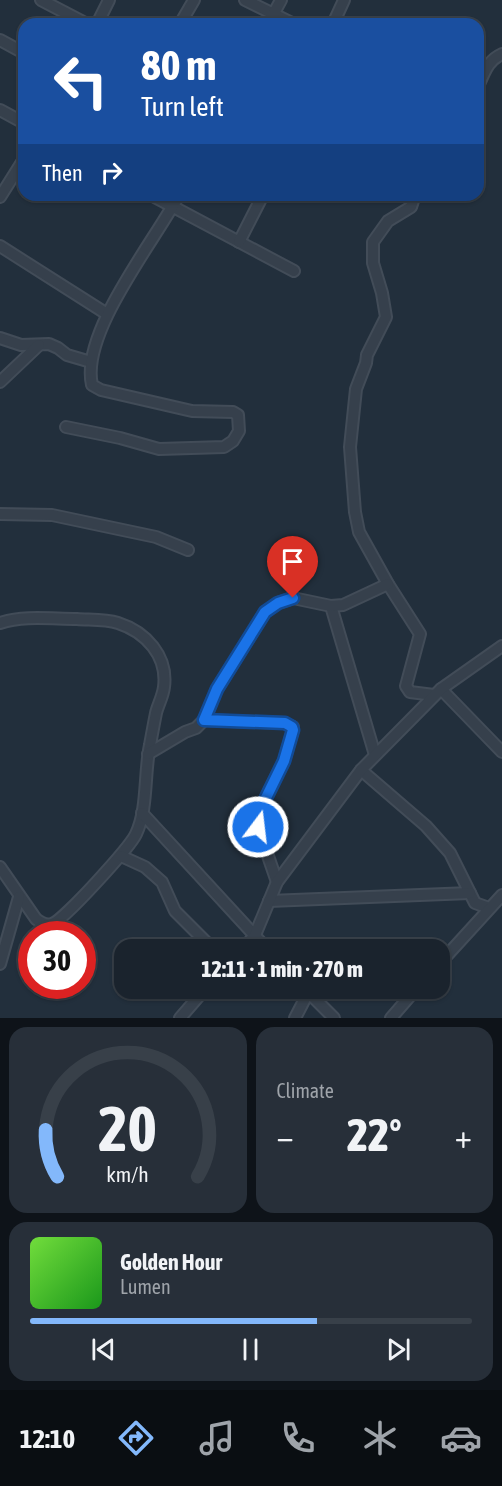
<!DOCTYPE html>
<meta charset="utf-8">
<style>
body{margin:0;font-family:"Asap Condensed",sans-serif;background:#272f39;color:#f1f3f6;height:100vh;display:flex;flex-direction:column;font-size:22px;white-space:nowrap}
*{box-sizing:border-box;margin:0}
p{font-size:20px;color:#9fa4aa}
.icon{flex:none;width:33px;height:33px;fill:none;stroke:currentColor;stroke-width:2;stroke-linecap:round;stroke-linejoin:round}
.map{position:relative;height:1018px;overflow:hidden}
.sheet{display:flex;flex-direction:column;gap:9px;padding:9px;background:#0e1319;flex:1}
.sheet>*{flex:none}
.hud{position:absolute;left:18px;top:18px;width:466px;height:183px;border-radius:18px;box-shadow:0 2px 4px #0004,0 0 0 2px #384049;background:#1a4fa0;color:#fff;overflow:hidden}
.speed{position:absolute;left:18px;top:921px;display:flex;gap:12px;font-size:30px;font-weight:700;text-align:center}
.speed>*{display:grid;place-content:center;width:78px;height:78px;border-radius:50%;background:#1a232d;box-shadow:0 2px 4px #0004,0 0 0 2px #384049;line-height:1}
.speed .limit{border:9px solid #d22;background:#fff;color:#111}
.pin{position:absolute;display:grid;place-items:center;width:51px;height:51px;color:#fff;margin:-62px -26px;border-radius:50% 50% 50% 0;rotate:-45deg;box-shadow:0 0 6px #0007}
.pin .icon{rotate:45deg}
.me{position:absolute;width:66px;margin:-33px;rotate:15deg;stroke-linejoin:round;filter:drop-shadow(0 0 4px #0008)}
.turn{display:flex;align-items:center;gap:21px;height:126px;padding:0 24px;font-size:27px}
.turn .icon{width:78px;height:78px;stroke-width:2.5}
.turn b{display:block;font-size:42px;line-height:51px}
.then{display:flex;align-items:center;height:57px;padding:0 24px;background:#0003;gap:12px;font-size:22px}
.big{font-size:45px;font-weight:800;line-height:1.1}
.sheet .card{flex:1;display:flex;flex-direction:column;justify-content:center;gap:9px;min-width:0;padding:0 21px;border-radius:18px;background:#272f39}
.sheet .dial{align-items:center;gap:0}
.dial svg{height:156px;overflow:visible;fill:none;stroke:#384049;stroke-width:7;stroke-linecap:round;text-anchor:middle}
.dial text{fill:#f1f3f6;stroke:none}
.song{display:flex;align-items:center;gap:18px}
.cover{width:72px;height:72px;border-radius:9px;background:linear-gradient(135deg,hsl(100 70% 55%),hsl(120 70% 35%))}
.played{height:6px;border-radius:3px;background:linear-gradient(90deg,#83b8fb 65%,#384049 65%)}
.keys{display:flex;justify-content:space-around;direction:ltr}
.heat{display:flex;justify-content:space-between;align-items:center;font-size:33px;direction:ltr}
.sheet .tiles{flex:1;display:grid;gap:9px;grid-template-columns:1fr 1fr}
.card:last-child{grid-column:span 2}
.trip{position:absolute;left:114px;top:939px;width:336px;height:60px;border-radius:18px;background:#1a232d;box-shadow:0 2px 4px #0004,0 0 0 2px #384049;font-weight:800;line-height:60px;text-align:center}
.tab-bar{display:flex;height:96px;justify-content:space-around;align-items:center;background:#0a0e12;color:#9fa4aa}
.tab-bar .icon{width:42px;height:42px}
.tab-bar .on{color:#83b8fb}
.tab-bar b{font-size:27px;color:#f1f3f6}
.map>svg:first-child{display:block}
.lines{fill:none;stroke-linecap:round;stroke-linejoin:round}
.street-casing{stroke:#424c58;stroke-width:14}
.street{stroke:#36404c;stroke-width:10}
.route-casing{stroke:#114b97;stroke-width:15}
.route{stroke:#1a73e8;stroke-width:10}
</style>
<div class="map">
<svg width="502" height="1018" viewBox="0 0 502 1018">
<rect width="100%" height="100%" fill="#222f3c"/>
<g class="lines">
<g class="street-casing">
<g id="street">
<path d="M41 0 87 24"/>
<path d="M245 0 294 24"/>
<path d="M97 24 109 0"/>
<path d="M180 24 194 0"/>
<path d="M268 24 281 0"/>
<path d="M333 24 344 0"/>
<path d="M0 40 24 53"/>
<path d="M478 86C485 72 487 61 502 54"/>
<path d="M0 110 24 123"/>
<path d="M151 195 294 271"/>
<path d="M415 195 411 207 388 221 373 242V263L382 293 386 317 367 355 366 363 356 389 350 447 355 512 359 532 388 584 420 634 406 686 410 692 434 695"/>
<path d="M0 197 24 159"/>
<path d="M239 242 263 195"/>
<path d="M0 246 107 314"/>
<path d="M0 338 21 345 49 344 58 348 67 355 91 362"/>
<path d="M0 382 39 345"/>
<path d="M66 427 120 438 159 449 224 447 233 441 239 431 238 415 233 412 192 411 101 390 92 385C80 333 154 242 179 195"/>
<path d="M0 514 52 515 156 537 188 550"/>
<path d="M331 606 375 755"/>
<path d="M0 623C24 615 52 619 77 619 90 620 105 619 118 623 146 632 168 656 164 687 163 696 158 705 156 713 154 723 152 734 150 745 144 773 148 809 136 834 130 847 64 920 52 924 46 926 41 923 36 919L0 867"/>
<path d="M441 689 502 752"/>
<path d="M204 720 285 723 293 727V730L284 761 262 805 259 816 258 827 277 882"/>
<path d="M148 754 185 732 196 728 204 720 217 689 265 612 278 603 293 598 331 606 343 605 388 584"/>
<path d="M361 770 426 826 450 853 475 903 489 908"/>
<path d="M142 813 268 950"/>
<path d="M121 856 145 867 162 882 175 911 214 950"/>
<path d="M269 901 470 893"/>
<path d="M242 950 255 935 277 882 361 770 441 689 502 646"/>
<path d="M440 963 502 895"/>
<path d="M0 964 19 897"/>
<path d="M304 988 334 1018"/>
<path d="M180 1018 206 988"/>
<path d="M295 1018 308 993"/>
<path d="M391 1018 417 988"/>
</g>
</g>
<use href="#street" class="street"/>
</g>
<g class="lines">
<g class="route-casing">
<path id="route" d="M258 827 262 806 284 761 293 730 292 727 285 723 204 720 217 689 265 612 278 603 293 598"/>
</g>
<use href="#route" class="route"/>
</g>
</svg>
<div class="speed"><div class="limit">30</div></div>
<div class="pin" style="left:293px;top:598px;background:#d93025"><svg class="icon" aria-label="arrive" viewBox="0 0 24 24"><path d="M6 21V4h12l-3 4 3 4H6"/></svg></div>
<svg class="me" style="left:258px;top:827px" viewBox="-20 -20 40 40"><circle r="17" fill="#1a73e8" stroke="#fff" stroke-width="3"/><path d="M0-11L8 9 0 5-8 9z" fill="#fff"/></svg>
<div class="trip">12:11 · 1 min · 270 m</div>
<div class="hud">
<div class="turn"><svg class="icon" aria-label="left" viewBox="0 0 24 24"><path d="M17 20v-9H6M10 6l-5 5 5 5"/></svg><div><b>80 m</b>Turn left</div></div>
<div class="then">Then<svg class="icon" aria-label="right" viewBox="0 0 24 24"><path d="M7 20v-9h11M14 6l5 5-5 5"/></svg></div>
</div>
</div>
<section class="sheet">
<div class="tiles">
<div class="card dial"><svg viewBox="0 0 100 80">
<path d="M14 69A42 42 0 1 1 86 69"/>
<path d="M14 69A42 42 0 0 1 8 45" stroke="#83b8fb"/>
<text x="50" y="56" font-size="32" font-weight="700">20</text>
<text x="50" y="72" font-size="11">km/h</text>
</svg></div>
<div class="card"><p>Climate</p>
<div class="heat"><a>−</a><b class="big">22°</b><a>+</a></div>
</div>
<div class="card">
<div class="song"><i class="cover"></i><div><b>Golden Hour</b><p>Lumen</p></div></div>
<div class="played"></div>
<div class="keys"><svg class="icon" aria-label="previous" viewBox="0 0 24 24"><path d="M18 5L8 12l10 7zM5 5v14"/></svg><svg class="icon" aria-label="pause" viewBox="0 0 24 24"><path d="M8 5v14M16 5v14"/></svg><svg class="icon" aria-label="next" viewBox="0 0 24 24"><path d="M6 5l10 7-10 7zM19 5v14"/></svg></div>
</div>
</div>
</section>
<nav class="tab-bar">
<b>12:10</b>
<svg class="icon on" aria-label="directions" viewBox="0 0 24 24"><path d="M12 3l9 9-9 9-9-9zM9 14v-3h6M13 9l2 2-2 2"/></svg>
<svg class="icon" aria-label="music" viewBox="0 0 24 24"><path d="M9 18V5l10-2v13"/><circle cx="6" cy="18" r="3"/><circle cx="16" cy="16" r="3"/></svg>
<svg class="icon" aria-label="phone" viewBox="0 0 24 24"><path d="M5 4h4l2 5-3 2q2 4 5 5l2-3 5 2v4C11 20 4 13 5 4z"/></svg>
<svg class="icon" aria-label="climate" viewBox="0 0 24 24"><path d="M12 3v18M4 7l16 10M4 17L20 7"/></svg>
<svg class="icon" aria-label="car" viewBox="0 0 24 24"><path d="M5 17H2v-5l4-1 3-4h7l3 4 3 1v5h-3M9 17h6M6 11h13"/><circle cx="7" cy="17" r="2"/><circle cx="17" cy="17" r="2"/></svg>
</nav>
